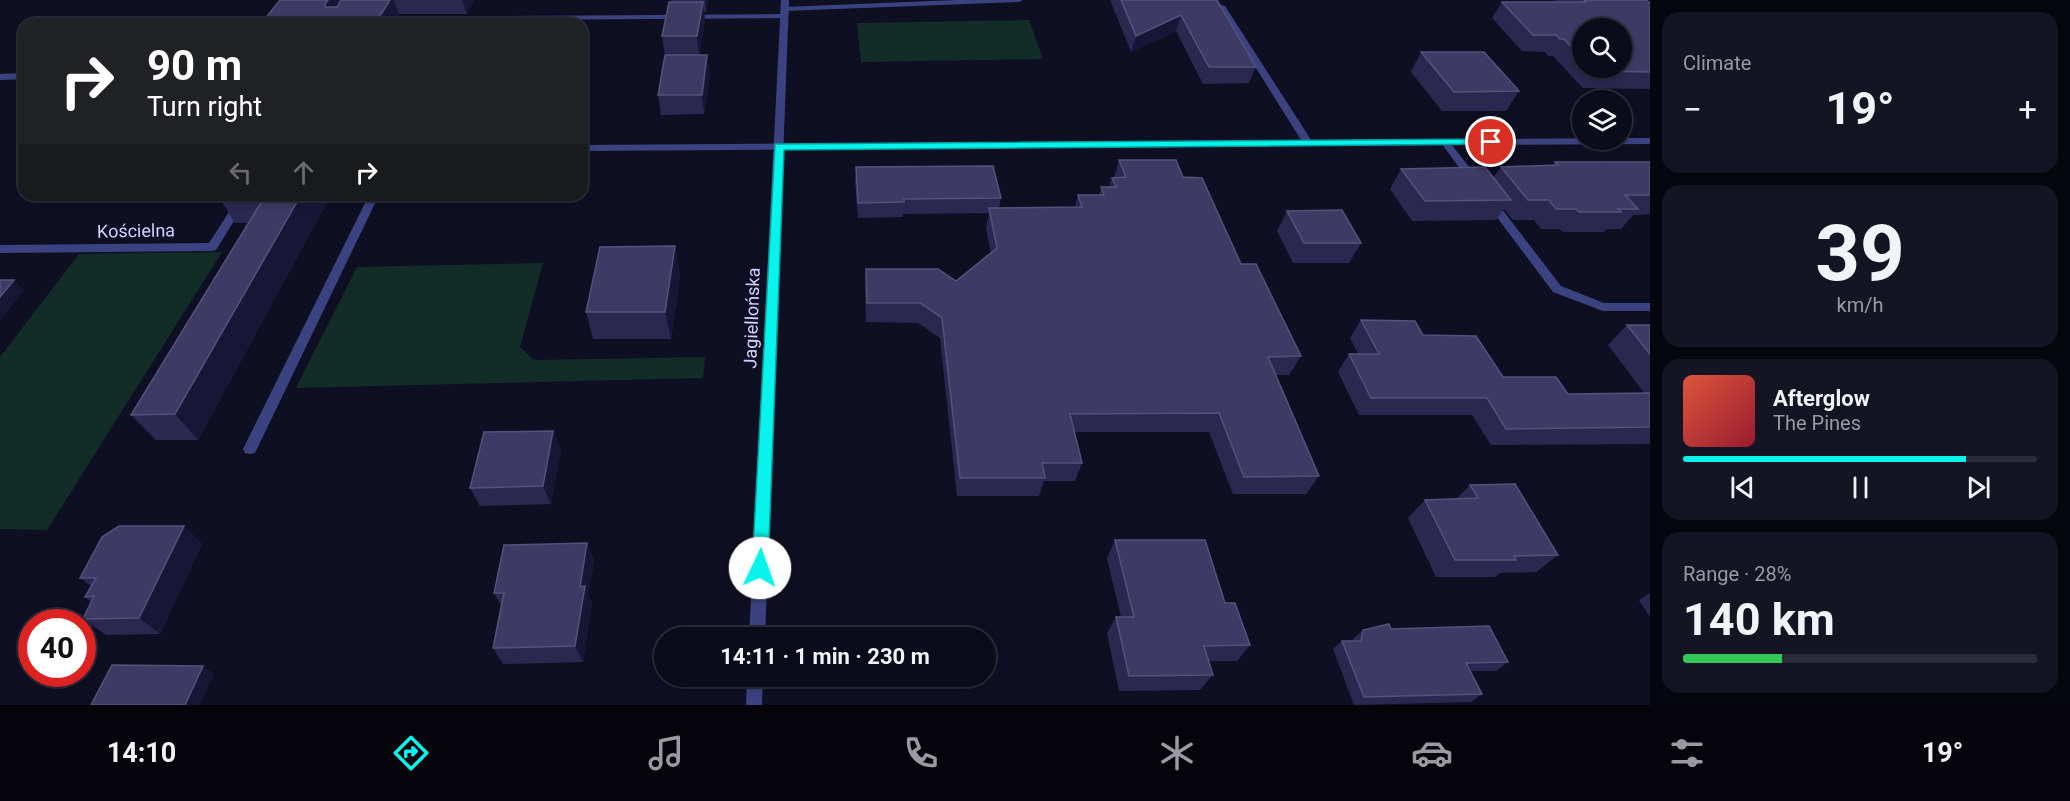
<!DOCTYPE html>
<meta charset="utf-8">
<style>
body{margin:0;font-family:Roboto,sans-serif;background:#141423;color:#f1f3f6;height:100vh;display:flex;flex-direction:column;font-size:22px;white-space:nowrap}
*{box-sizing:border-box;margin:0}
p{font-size:20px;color:#9a9ba2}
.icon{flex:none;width:33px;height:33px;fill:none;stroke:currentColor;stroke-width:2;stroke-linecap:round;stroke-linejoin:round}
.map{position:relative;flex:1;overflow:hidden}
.sheet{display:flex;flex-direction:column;gap:12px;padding:12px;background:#06060e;width:420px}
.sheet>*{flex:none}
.guide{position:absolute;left:18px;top:18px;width:570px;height:183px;border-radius:18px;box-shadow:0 3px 9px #0003,0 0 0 2px #2b2b39;background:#202124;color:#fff;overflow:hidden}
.tools{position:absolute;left:1572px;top:18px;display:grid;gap:12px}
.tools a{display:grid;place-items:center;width:60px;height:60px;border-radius:50%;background:#0b0b1a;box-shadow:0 3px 9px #0003,0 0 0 2px #2b2b39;font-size:30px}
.speed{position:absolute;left:18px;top:609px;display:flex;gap:12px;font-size:30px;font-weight:700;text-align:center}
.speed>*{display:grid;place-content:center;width:78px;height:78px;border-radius:50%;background:#0b0b1a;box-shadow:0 3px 9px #0003,0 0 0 2px #2b2b39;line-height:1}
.speed .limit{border:9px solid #d22;background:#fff;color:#111}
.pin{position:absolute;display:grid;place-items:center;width:51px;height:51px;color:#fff;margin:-26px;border:3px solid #fff;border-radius:50%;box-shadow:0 2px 6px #0007}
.me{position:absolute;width:66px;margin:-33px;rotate:3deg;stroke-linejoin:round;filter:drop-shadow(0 0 4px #0008)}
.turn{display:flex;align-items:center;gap:21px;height:126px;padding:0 30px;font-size:27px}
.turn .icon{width:78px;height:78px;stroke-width:2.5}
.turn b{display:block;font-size:42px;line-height:51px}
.lanes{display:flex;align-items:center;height:57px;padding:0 30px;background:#0003;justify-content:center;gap:30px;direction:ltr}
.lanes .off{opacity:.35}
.big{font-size:45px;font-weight:700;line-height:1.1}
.sheet .widget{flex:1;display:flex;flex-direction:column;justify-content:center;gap:9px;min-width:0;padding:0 21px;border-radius:18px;background:#141423}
.sheet .dial{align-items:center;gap:0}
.dial b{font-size:78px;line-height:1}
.song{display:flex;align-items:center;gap:18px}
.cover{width:72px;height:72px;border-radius:9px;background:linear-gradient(135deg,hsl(10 70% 55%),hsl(350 70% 35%))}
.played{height:6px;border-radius:3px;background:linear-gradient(90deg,#08f3ec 80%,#2b2b39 80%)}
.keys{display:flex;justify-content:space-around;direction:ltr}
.heat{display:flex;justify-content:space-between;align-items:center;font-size:33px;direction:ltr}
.charge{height:9px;border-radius:4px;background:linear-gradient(90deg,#34c759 28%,#2b2b39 0)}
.trip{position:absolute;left:654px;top:627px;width:342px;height:60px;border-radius:30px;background:#0b0b1a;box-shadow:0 3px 9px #0003,0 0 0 2px #2b2b39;font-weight:700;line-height:60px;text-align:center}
.menu{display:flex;height:96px;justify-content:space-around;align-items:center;background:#04040a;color:#9a9ba2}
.menu .icon{width:42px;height:42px}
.menu .selected{color:#08f3ec}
.menu b{font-size:27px;color:#f1f3f6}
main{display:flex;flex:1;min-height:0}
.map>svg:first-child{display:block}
.green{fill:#122c28}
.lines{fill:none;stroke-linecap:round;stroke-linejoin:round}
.service{fill:#3b4280;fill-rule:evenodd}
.minor{fill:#3b4280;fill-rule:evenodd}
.tertiary{fill:#3b4280;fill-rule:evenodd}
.wall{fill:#2b2850;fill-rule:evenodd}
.shaded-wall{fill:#181636}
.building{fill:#3d3a63;stroke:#54527b;stroke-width:1.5}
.route{fill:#08f3ec;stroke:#059e99;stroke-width:1.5}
.labels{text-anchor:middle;stroke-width:6;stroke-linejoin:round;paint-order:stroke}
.street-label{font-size:18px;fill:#d2d2fe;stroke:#0f0f23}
</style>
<main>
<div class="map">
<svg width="1650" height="705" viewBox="0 0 1650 705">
<rect width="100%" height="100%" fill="#0f0f23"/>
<g class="green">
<path d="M1029 20 1043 59 861 62 857 23Z"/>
<path d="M222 252 47 530 0 529V357L79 254Z"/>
<path d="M543 263 520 347 534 360 705 357 703 378 296 388 357 267Z"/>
</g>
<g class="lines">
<g class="service">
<path d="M956 0H1023L1019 2 784 11 780 9 784 7Z"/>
<path d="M1218 4 1225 6 1313 143 1311 145 1308 146 1303 143 1217 6Z"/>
<path d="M784 14H787V18L507 20 503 18 507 16Z"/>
<path d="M1445 139 1448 140 1477 177V181H1469L1442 144V140Z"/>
<path d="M369 195H379L255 453 250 454 245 453 243 449Z"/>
<path d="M1491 199 1495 200 1561 286 1604 303H1650V311H1603L1553 292 1487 204 1486 202 1487 200Z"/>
</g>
<g class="minor">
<path d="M24 73V79L0 80V74Z"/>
<path d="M1622 138H1650V144L582 151V145Z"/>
<path d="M240 195H250L216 250 212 251 0 253V245L209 243Z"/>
</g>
<g class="tertiary">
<path d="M781 0H789L765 638H749Z"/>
<path d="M747 676H763L762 705H746Z"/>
</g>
</g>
<g class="wall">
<path d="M280 0H474L467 14H399L393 24H261Z"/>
<path d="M671 0H708L706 12H704L705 21 699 55H665L662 36 672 2Z"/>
<path d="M1110 0H1217L1256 67 1249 83 1203 84 1176 31 1131 52Z"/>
<path d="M1555 0H1646L1650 3V89L1583 88 1553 56H1548L1545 52 1522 51 1492 18 1502 2H1557ZM1582 28 1622 68H1582Z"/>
<path d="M1421 52 1519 91 1506 111H1442L1411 72Z"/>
<path d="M707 55 710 75 704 114 661 115 658 95Z"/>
<path d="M1119 160 1183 177 1301 356 1289 375H1276L1319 476 1306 494H1233L1209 432H1074L1082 463 1075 481H1044L1039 496H957L940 338 918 323 866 322 865 288 866 269 956 281 991 253 986 228 989 213 903 214V217L858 218 855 182 856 167 1001 198 999 208 1075 207 1078 195H1099L1101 187H1109L1112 178H1114Z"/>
<path d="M1555 162H1650V214L1633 215 1621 229H1607L1604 232H1563L1560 229H1541L1534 220H1513L1504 209 1496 220 1412 221 1390 189 1401 169 1493 178 1501 167 1554 165Z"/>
<path d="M218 195H331L198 440H156L131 415 248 223H235L218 196Z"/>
<path d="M1287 211 1361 243 1349 263H1293L1277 231Z"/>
<path d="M675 246 680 274 671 339H593L586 312Z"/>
<path d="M1361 320 1423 335 1503 377 1568 394H1645L1608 345 1627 325H1650V444L1491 445 1472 415H1359L1338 372 1349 354H1358L1350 338Z"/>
<path d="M553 431 561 450 551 504 480 506 470 488Z"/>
<path d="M1470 485 1558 555 1536 572 1500 573 1495 577H1436L1408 518 1425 500 1456 499Z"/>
<path d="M184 526 202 544 160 634 106 635 83 619 91 602 85 597 91 586 80 578Z"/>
<path d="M1115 540 1225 603 1250 645 1237 661H1209L1213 675 1200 690 1119 691 1107 633 1116 617H1121L1107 558Z"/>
<path d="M587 543 594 561 588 594 592 603 583 662 503 664 493 648 501 605 494 593Z"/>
<path d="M1650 593V617L1639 600Z"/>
<path d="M1391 629 1508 662 1496 671H1471L1482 694 1471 702 1354 705 1333 649 1342 641H1353L1354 638 1363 630Z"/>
</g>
<g class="shaded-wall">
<path d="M328 0H348L333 23 325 7V4Z"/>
<path d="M390 0H394L399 14 393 24H375Z"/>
<path d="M462 0H474L467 14Z"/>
<path d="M705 0H708L706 12Z"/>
<path d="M703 2 705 21 699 55 697 36Z"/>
<path d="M1181 15 1176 31 1131 52 1136 36Z"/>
<path d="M707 55 710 75 704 114 702 95Z"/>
<path d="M301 195H331L198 440 175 414Z"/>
<path d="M675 246 680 274 671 339 665 312Z"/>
<path d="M14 280 24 291 0 321V297Z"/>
<path d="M553 431 561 450 551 504 543 486Z"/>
<path d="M184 526 202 544 160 634 139 618Z"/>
<path d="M587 543 594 561 588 594 592 603 583 662 575 646 580 587Z"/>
<path d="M203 666 214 674 200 705H185Z"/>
</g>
<g class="building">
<path d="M280 0H328L325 4V7H337L341 0H390L375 24H261Z"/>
<path d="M1121 0H1217L1256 67H1209L1181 15 1136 36Z"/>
<path d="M1584 0H1646L1650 3V72L1595 71 1591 68H1622V28H1582V58L1564 39H1560L1556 35H1533L1502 2H1586Z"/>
<path d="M669 2H703L697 36H662Z"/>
<path d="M1421 52H1484L1519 91 1454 92Z"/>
<path d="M665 55H707L702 95H658Z"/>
<path d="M1119 160H1176L1183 177 1202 178 1241 264H1256L1301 356 1268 357 1319 476 1244 477 1219 413 1070 414 1082 463H1042L1045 478H960L942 318 920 303H867L866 269H938L956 281 997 248 989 208 1082 207 1078 195H1104L1101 187H1116L1112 178 1126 177Z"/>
<path d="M1555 162H1650V195H1625L1638 209H1618L1621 212H1579L1576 209H1556L1549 200H1528L1501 167 1558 165Z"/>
<path d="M993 166 1001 198 904 199V202L858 203 856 167Z"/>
<path d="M1485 167 1511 200 1425 201 1401 169Z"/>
<path d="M218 195H301L175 414 131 415 265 196H218Z"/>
<path d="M1342 210 1361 243H1304L1287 211Z"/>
<path d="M675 246 665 312H586L600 247Z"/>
<path d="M0 280H14L0 297Z"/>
<path d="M1361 320 1415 321 1423 335 1476 336 1503 377H1556L1568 394 1650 393V427L1506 429 1487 398H1371L1349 354H1379Z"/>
<path d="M1627 325H1650V354Z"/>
<path d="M553 431 543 486 470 488 484 432Z"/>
<path d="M1515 484 1558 555 1514 556 1516 560H1455L1425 500 1478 498 1470 485Z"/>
<path d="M119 526H184L139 618 83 619 94 596 85 597 96 578H80L102 537Z"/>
<path d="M1115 540H1205L1225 603H1235L1250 645 1204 646 1213 675 1129 676 1116 617H1134Z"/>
<path d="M587 543 580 587 585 586 575 646 493 648 504 593H494L504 545Z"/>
<path d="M1389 624 1391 629 1489 626 1508 662 1466 663 1482 694 1364 697 1342 641H1361L1363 630Z"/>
<path d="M112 665 203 666 185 705H91Z"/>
</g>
<path class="route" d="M1491 139 1494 140V144L784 150 768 568 766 574 760 576 754 574 752 568 775 144Z"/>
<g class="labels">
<g class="street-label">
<text transform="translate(136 231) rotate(-1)" y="6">Kościelna</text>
<text transform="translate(752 318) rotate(-88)" y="6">Jagiellońska</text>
</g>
</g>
</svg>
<div class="tools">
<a><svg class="icon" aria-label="search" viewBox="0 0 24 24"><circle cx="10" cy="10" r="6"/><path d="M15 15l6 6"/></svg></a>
<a><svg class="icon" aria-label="layers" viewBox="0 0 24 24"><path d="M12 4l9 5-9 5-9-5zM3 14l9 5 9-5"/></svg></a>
</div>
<div class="speed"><div class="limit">40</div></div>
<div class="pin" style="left:1491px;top:142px;background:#d93025"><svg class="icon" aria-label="arrive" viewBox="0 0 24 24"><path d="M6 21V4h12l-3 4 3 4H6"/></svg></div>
<svg class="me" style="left:760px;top:568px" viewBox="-20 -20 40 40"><circle r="19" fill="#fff"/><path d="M0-13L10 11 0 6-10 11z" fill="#08f3ec"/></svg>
<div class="trip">14:11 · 1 min · 230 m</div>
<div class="guide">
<div class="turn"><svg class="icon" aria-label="right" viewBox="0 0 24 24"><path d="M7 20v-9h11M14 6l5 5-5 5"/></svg><div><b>90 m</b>Turn right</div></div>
<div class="lanes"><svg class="icon off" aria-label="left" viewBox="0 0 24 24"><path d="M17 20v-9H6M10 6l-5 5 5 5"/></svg><svg class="icon off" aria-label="ahead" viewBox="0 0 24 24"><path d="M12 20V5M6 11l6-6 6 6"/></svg><svg class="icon" aria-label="right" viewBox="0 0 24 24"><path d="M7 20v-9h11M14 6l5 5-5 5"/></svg></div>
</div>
</div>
<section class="sheet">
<div class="widget"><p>Climate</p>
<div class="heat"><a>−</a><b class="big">19°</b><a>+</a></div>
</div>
<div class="widget dial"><b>39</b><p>km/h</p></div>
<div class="widget">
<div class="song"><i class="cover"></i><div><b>Afterglow</b><p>The Pines</p></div></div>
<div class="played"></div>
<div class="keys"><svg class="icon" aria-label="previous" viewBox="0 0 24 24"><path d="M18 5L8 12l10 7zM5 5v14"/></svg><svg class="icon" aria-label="pause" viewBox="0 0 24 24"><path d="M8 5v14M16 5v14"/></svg><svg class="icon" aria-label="next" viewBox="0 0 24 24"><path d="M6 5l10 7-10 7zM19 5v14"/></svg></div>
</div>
<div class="widget"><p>Range · 28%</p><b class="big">140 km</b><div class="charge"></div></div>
</section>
</main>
<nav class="menu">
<b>14:10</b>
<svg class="icon selected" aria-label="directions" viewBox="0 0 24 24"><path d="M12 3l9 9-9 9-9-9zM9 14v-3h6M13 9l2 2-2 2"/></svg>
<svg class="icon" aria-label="music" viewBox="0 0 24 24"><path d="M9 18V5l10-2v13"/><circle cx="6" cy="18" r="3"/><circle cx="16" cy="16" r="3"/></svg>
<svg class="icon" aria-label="phone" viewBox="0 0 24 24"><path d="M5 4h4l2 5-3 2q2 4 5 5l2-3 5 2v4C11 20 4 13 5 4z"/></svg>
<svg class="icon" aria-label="climate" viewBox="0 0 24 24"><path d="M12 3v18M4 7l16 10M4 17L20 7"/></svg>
<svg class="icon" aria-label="car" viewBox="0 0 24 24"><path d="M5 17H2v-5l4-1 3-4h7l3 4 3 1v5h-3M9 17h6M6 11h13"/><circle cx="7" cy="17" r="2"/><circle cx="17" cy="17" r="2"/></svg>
<svg class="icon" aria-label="filters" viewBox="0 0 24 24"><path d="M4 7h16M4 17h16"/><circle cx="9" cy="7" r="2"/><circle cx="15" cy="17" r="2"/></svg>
<b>19°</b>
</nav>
